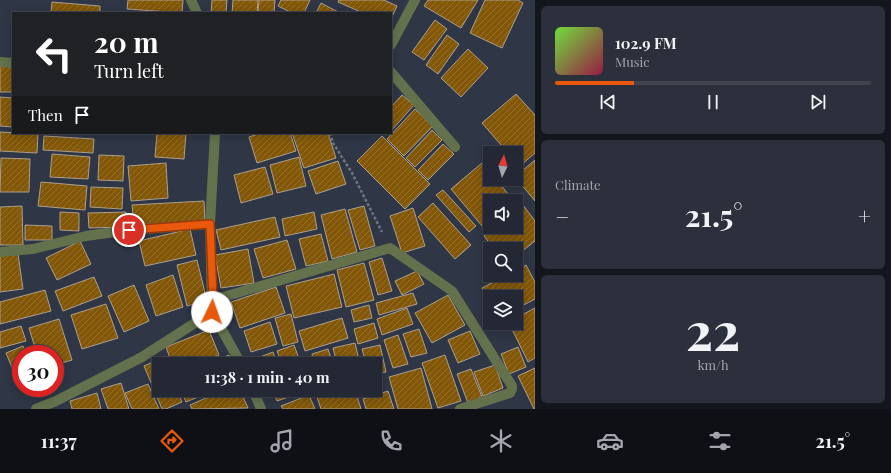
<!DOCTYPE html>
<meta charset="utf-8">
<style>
body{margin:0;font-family:"Playfair Display",serif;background:#2b303c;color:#f1f3f6;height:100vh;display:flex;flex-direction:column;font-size:15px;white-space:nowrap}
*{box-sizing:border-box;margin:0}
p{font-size:13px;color:#a3a6ac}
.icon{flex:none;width:22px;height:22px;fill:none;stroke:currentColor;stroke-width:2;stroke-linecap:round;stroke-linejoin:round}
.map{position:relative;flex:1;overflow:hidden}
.side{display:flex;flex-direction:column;gap:6px;padding:6px;background:#13161d;width:356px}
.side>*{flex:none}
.hud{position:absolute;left:12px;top:12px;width:380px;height:122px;border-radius:0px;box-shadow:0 2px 10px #0003,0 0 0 1px #40444f;background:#202124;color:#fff;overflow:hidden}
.needle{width:26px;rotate:5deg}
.controls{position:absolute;left:483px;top:146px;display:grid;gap:8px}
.controls a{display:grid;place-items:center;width:40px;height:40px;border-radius:0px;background:#232834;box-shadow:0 2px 10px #0003,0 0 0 1px #40444f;font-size:20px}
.speed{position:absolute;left:12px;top:345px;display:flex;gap:8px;font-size:20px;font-weight:700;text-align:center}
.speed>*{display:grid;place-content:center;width:52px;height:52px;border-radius:50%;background:#232834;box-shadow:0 2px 10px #0003,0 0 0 1px #40444f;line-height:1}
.speed .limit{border:6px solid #d22;background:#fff;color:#111}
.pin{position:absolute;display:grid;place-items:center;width:34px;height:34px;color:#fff;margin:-17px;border:2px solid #fff;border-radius:50%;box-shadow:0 1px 4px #0007}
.me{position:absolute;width:44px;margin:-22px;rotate:3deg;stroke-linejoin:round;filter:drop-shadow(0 0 3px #0008)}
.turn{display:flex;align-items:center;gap:14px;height:84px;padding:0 16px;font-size:18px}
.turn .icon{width:52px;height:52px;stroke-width:2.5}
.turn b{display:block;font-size:28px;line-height:34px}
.then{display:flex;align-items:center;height:38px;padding:0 16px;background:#0003;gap:8px;font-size:15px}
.big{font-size:30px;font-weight:700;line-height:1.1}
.side .tile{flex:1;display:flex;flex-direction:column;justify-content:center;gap:6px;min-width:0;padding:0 14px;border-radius:6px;background:#2b303c}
.side .dial{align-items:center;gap:0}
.dial b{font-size:52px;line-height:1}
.song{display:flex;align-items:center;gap:12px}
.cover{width:48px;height:48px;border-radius:6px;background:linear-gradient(135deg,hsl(100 70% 55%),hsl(340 70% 35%))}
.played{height:4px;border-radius:2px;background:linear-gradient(90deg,#ea580c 25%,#40444f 25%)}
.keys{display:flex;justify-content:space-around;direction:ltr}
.heat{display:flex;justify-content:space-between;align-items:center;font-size:22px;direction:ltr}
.trip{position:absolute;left:152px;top:357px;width:230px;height:40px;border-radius:0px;background:#232834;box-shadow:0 2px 10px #0003,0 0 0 1px #40444f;font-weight:700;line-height:40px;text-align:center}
.dock{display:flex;height:64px;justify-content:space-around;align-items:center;background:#0e1015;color:#a3a6ac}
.dock .icon{width:28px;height:28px}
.dock .active{color:#ea580c}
.dock b{font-size:18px;color:#f1f3f6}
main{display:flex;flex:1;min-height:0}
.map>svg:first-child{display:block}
.building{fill:url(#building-hatch);stroke:#ac9f8f}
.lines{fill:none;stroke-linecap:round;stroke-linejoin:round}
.path{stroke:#6e7482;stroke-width:2.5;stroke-dasharray:3 2;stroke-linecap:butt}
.street{stroke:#63724d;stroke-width:10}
.route-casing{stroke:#983908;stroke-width:10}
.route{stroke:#ea580c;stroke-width:7}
</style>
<main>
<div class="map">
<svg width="535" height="409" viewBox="0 0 535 409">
<defs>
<pattern id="building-hatch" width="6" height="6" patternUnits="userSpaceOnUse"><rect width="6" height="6" fill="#825707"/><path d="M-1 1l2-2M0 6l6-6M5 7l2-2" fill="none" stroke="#946f2c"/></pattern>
</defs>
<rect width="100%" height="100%" fill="#2f3645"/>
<g class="building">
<path d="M128 0H183L182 13 127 9Z"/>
<path d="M212 0H227L226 13H211Z"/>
<path d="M233 0H258L257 13H232Z"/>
<path d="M259 0H275L274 13H258Z"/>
<path d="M281 0H310L304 13H292L278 6Z"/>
<path d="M339 0H384L397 6 391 19V13H363L338 2Z"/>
<path d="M428 0H478L461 28 424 6Z"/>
<path d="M485 0H518L523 3 502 48 470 33Z"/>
<path d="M52 2 100 6V13H51Z"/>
<path d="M321 3 340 13H316Z"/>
<path d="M435 20 447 29 424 60 412 52Z"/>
<path d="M447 35 459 44 438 74 426 65Z"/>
<path d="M468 49 488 68 461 97 441 78Z"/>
<path d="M0 64 13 65V92H0Z"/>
<path d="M516 94 535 115V153L520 166 516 162V153H508L482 123Z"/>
<path d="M402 95 414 105 391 131V107Z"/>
<path d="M0 97 13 98V127L0 126Z"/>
<path d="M415 109 433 126 404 156 387 139Z"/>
<path d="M432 130 442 140 415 167 406 158Z"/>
<path d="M0 132 38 134 37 153 0 151Z"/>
<path d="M157 133H186L184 159 155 157Z"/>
<path d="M261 133H290L296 151 257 163 249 137Z"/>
<path d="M292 133H328L336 158 304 168Z"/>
<path d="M44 136 94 139 93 153 43 150Z"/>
<path d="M382 136 430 184 405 209 357 161Z"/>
<path d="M443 144 454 154 428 180 418 170Z"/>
<path d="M52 154 90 157 88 179 50 177Z"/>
<path d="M99 155 124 156 123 181 98 180Z"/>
<path d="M299 157 306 186 277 193 270 165Z"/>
<path d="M1 158 30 159 29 192H0Z"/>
<path d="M535 160V201L516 178V176Z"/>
<path d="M338 161 346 184 316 194 308 171Z"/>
<path d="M166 163 168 198 131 201 128 166Z"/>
<path d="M482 163 490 172V179H496L513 200 490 201V219L482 226 451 189Z"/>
<path d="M265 167 273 194 241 203 234 175Z"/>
<path d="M41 182 87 186 85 210 38 206Z"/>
<path d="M91 187 123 188 122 209 90 207Z"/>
<path d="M443 190 476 226 469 232 436 195Z"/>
<path d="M204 201 205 221 134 225 132 205Z"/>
<path d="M433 203 471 245 455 259 418 217Z"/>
<path d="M523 205 535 221V241L516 256V249H494L484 236 496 227H516V210Z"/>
<path d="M22 206 23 245H0V207Z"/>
<path d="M364 206 375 246 360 250 348 210Z"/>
<path d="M413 208 425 246 402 253 390 216Z"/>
<path d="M345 209 357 252 332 259 321 215Z"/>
<path d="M60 212 79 213V231L60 230Z"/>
<path d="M126 212V227L89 228 88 213Z"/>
<path d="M314 212 317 229 285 236 282 219Z"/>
<path d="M275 217 280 237 221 250 216 230Z"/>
<path d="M25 225 52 226V240H25Z"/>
<path d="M190 229 196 255 145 266 139 241Z"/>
<path d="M321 234 328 261 306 266 299 239Z"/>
<path d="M287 240 296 269 263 278 254 249Z"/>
<path d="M80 241 91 264 57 280 46 258Z"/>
<path d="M248 249 254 283 221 288 215 255Z"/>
<path d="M18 254 23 289 0 292V256Z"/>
<path d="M382 258 392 291 378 295 369 262Z"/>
<path d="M197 260 207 301 187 306 177 265Z"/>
<path d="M364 263 374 300 346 307 337 270Z"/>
<path d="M526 265 535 282V299L516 309V297H490V303L482 288 507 275H516V271Z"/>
<path d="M417 271 424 284 402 295 395 281Z"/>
<path d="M334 274 342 307 294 318 286 286Z"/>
<path d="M173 275 183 307 156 316 146 285Z"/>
<path d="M94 277 102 296 63 311 55 291Z"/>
<path d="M134 285 149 321 124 332 108 296Z"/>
<path d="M276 287 285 313 240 328 231 302Z"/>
<path d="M45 290 51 311 0 324V302Z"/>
<path d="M413 293 417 304 379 315 376 303Z"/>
<path d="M448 295 465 325 432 343 415 313Z"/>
<path d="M106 304 118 338 82 349 71 315Z"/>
<path d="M369 305 372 318 354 322 351 310Z"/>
<path d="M407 308 413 324 382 335 377 319Z"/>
<path d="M535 308V358L528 362 509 323H516V318Z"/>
<path d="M291 314 298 342 283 346 275 318Z"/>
<path d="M342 318 348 338 305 351 299 331Z"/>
<path d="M59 319 72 360 55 365V354H37L29 328Z"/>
<path d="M270 322 277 344 251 352 244 331Z"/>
<path d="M374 323 378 338 358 344 354 329Z"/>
<path d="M21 326 26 341 0 348V332Z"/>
<path d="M419 329 427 353 411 357 403 334Z"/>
<path d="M209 330 219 355 196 364H172L166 347Z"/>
<path d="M470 331 480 354 458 363 448 340Z"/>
<path d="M398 335 408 364 393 368 384 340Z"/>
<path d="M355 343 360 364H337L333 348Z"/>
<path d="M294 345 301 364H282L277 351Z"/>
<path d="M380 345 386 372 375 374V364H366L362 349Z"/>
<path d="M23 346 27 354H21L20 387 6 353Z"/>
<path d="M518 347 526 367 509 374 501 354Z"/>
<path d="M328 349 333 364H314L312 354Z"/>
<path d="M273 352 277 364H262L260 357Z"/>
<path d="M229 355 233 364H207Z"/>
<path d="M445 355 461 401 438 408 422 363Z"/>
<path d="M162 358 165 364H159V390H177L182 402 166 409H162L144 366Z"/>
<path d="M495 365 503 388 483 396 474 372Z"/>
<path d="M421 368 432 409H398L389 377Z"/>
<path d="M535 368V409H534L518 376Z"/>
<path d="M471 369 482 397 468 403 457 374Z"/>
<path d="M121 383 129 409H108L101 389Z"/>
<path d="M148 384 159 409H132L125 393Z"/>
<path d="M181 390H215L186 402Z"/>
<path d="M224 390H240L248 408 192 409 190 405Z"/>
<path d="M272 390H309L277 401Z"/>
<path d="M339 390H355L361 409H321L317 397Z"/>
<path d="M388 391 394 409H366L363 399Z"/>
<path d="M97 393 101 409H72L70 401Z"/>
<path d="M309 395 315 409H283L281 406Z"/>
</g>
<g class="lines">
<path class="path" d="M330 133 333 143 352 173 382 232"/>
<g class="street">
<path d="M191 0 197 13"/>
<path d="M391 45 415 0"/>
<path d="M0 62 13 63"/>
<path d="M391 72 455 147"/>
<path d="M0 252 33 249 86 236 129 230 210 224"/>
<path d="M213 300 390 248 452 291 512 386V389L510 393 460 409"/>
<path d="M212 306 210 224 215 133"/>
<path d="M212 312 241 364"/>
<path d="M253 390 261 409"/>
<path d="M36 409 56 401 142 357 212 312"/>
</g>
</g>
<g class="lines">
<g class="route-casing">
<path id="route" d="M129 230 210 224 213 300 212 312"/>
</g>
<use href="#route" class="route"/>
</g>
</svg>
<div class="controls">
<a><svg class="needle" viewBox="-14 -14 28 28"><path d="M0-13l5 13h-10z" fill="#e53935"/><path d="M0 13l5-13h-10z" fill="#a3a6ac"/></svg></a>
<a><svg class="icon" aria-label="sound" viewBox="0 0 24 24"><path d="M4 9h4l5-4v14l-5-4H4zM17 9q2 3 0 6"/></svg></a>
<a><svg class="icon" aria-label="search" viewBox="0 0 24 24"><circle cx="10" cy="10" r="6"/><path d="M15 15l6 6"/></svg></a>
<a><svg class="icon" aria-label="layers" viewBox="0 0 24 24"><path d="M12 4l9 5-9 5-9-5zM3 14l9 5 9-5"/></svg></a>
</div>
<div class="speed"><div class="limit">30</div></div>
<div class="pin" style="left:129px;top:230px;background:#d93025"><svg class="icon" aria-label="arrive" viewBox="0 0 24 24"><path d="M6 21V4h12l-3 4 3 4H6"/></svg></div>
<svg class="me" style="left:212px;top:312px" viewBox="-20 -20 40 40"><circle r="19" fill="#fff"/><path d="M0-13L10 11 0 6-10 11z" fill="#ea580c"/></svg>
<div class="trip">11:38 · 1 min · 40 m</div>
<div class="hud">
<div class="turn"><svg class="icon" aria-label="left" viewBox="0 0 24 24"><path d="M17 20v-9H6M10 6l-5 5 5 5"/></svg><div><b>20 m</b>Turn left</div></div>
<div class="then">Then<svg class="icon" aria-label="arrive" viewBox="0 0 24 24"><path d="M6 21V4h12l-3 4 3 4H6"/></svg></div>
</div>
</div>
<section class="side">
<div class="tile">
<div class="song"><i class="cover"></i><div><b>102.9 FM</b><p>Music</p></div></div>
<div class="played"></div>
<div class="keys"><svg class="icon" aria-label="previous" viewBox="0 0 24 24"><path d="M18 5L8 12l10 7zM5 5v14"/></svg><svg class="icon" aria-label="pause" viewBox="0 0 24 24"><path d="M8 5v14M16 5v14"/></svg><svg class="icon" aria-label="next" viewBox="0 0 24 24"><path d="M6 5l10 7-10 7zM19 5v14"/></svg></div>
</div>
<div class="tile"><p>Climate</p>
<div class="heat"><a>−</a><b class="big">21.5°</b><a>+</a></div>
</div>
<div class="tile dial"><b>22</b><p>km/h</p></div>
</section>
</main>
<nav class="dock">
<b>11:37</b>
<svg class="icon active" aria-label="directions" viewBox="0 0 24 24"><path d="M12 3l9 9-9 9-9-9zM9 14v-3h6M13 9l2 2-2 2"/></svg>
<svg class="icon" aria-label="music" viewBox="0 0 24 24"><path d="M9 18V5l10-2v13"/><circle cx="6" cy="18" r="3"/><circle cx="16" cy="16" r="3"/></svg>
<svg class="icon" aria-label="phone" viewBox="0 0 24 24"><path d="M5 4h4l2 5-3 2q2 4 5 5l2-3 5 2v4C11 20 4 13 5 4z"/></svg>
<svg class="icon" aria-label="climate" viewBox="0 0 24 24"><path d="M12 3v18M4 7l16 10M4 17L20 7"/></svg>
<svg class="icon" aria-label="car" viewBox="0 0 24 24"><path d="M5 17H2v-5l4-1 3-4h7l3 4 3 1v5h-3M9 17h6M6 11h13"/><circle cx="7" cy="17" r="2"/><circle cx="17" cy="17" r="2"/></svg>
<svg class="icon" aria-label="filters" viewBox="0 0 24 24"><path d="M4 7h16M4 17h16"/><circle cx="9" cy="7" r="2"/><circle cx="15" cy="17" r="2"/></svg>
<b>21.5°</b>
</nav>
